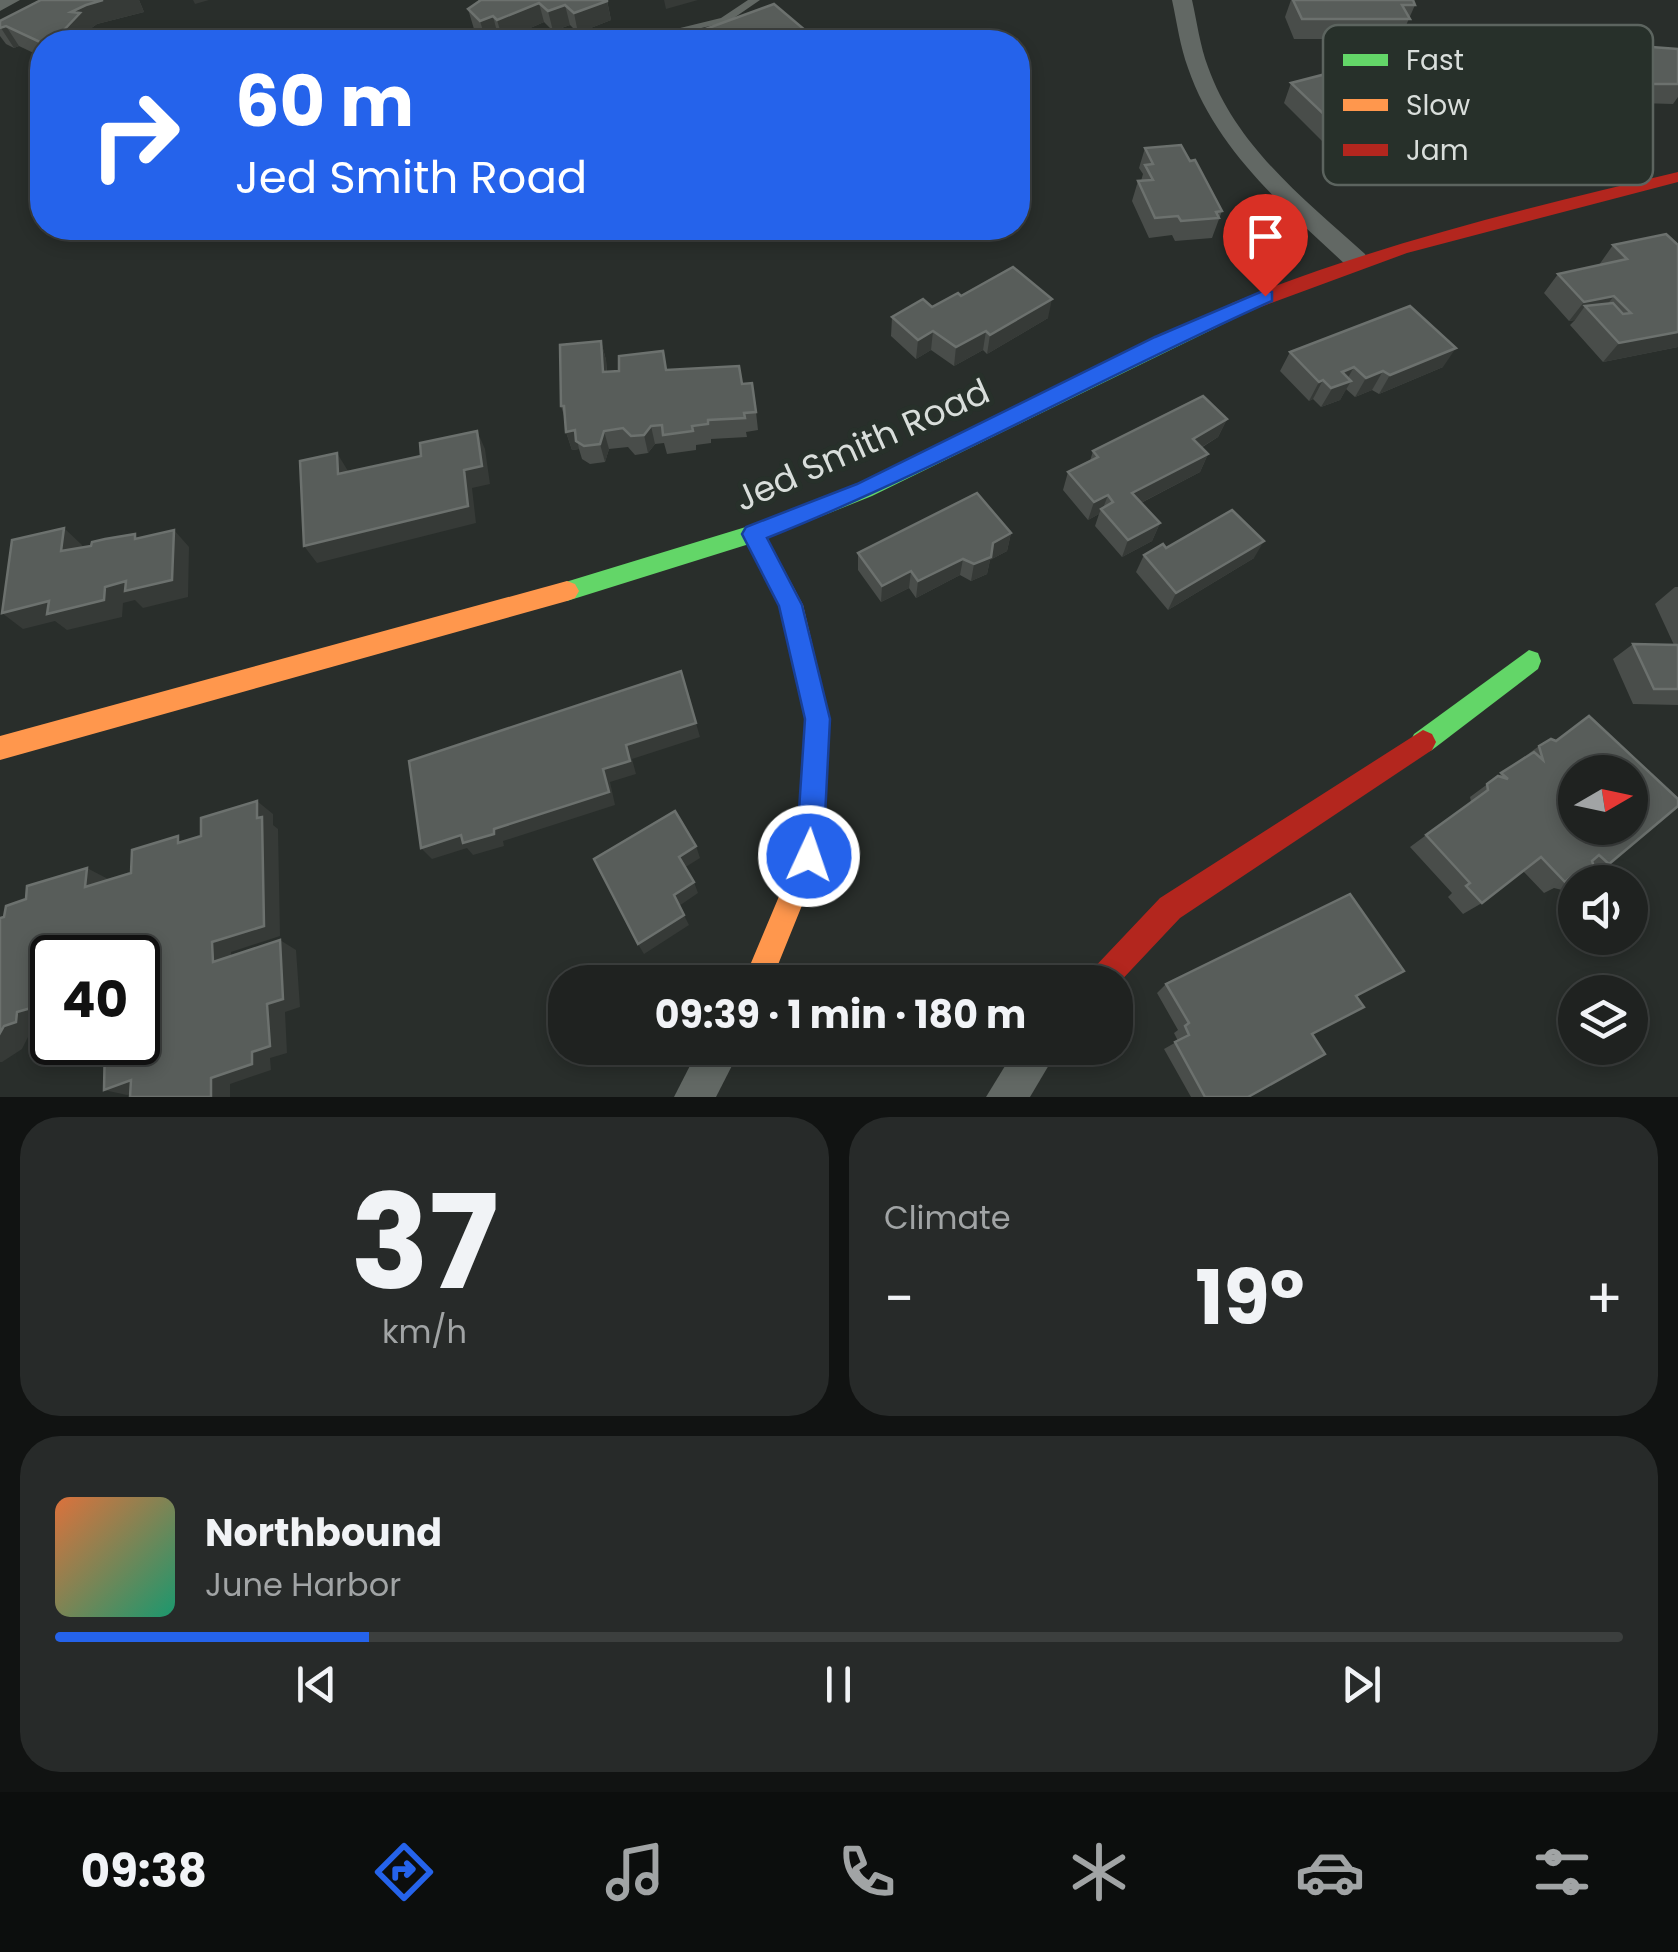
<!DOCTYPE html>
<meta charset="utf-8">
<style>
body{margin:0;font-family:Poppins,sans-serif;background:#272a29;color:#f1f3f6;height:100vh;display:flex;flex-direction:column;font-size:38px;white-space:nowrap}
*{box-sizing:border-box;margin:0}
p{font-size:32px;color:#a1a4a5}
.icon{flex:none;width:55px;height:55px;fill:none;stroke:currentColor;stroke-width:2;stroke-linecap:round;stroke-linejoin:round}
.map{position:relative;height:1097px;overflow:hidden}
.sheet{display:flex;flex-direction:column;gap:20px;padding:20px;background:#111312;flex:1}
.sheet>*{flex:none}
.hud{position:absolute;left:30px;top:30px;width:1000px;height:210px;border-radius:40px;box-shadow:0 5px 15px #0003,0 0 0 2px #3c3f3e;background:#2563eb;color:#fff;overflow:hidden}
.needle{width:65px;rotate:81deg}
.controls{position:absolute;left:1558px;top:755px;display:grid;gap:20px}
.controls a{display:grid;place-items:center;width:90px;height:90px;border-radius:50%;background:#1f2220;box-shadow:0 5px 15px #0003,0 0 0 2px #3c3f3e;font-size:50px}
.speed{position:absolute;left:30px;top:935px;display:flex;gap:20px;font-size:50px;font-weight:700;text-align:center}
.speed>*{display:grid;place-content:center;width:130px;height:130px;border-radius:50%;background:#1f2220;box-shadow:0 5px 15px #0003,0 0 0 2px #3c3f3e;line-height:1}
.speed .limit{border:5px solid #111;border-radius:15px;background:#fff;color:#111}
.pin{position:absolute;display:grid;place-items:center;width:85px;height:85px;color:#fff;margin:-102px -42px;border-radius:50% 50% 50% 0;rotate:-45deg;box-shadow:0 0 10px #0007}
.pin .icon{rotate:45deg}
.me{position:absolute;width:110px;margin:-55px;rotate:3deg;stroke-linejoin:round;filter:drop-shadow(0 0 8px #0008)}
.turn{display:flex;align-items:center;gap:35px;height:210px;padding:0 40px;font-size:45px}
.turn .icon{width:130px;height:130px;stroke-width:2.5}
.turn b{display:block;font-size:70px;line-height:85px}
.big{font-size:75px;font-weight:700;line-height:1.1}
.sheet .tile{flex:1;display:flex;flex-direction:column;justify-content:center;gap:15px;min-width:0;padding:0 35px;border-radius:40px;background:#272a29}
.sheet .dial{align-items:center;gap:0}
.dial b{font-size:130px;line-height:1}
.song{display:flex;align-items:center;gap:30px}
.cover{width:120px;height:120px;border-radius:15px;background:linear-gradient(135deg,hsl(20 70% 55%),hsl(160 70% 35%))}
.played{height:10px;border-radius:5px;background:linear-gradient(90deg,#2563eb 20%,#3c3f3e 20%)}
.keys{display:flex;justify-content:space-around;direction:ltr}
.heat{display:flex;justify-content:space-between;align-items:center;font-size:55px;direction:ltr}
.sheet .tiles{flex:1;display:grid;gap:20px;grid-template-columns:1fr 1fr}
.tile:last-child{grid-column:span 2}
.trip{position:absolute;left:548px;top:965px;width:585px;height:100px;border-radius:40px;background:#1f2220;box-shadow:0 5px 15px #0003,0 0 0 2px #3c3f3e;font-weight:700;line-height:100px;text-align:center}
.tab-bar{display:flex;height:160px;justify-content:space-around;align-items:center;background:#0c0e0d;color:#a1a4a5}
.tab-bar .icon{width:70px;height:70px}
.tab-bar .current{color:#2563eb}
.tab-bar b{font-size:45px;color:#f1f3f6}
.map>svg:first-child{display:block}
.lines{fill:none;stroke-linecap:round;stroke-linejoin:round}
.lane{fill:#626864;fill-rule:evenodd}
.street{fill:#626864;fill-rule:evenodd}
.fast{fill:#63d668;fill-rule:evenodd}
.slow{fill:#ff974d;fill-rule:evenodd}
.jam{fill:#b3261e;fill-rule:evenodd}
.wall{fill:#494d4a}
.shaded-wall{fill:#363a37}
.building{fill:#585d5a;stroke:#6c716e;stroke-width:2.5;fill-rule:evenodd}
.route{fill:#2563eb;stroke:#184099;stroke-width:2.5}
.labels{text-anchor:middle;stroke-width:10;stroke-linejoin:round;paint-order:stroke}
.street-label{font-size:35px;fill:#d9dedb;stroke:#27302a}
.key{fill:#27302a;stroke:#5c645f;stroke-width:2.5}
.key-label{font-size:28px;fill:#d9dedb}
</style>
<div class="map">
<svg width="1678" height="1097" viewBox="0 0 1678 1097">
<rect width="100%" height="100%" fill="#292e2b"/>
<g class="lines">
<path class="lane" d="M748 0H760L728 22 639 42H623L721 18Z"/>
<g class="street">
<path d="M0 0H20L0 11Z"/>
<path d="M1172 0H1192C1197 22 1200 46 1208 67 1236 146 1305 200 1365 254L1368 260 1365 266H1347C1286 209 1216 150 1188 68 1180 46 1177 23 1172 0Z"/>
<path d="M699 1048H741L716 1097H674Z"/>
<path d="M1016 1048H1059L1030 1097H986Z"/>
</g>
<g class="fast">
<path d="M1239 301 1249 308 1246 313 872 496 762 540 567 601 559 598 555 591 559 584 749 526 856 484Z"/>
<path d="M1529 650 1538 653 1541 661 1538 669 1432 750 1423 754 1414 750 1410 742 1414 734Z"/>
</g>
<g class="slow">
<path d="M754 525 762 528 803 605 830 719 822 856 771 982H743L796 856 806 719 780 606 743 534 746 528Z"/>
<path d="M567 581 575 584 579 591 575 598 567 601 0 760V736Z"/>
</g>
<g class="jam">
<path d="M1678 172V182L1407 253 1239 315 1229 308 1232 303C1377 244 1527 208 1678 172Z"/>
<path d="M1423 730 1432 734 1436 742 1432 750 1180 918 1115 987V982H1086L1090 972 1160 898Z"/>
</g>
</g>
<g class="wall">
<path d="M41 0H139L144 12 97 24 90 29 92 33 42 42V57L19 46 14 48 6 44 0 36V21Z"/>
<path d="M478 0H607L611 20 578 33 570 25 553 31 544 22 503 40 498 36 486 40 474 29 468 9 479 3Z"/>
<path d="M1291 0H1413L1415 5 1400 39H1294L1285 17Z"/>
<path d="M1625 45 1678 49V97L1673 104 1639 103 1612 64Z"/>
<path d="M1493 55 1541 77 1529 97 1502 99 1482 75Z"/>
<path d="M1358 81 1425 95 1426 103 1437 130 1426 148 1410 144 1399 160 1387 159 1374 175 1349 168 1345 164 1348 158 1331 151 1333 147 1324 143 1284 103 1291 83 1350 98Z"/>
<path d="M1145 148 1190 161 1222 211 1212 238 1175 241 1172 235 1149 238 1132 201 1138 181H1141L1143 174 1139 168Z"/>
<path d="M1666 234 1678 347 1603 362 1570 325 1575 320 1569 321 1544 293 1558 274 1599 265 1613 245Z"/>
<path d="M961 296 1048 318 987 354 983 350 954 366 931 350 916 359 891 336 892 317 932 307Z"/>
<path d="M601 341 606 360 607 372 667 370 742 384 756 412 758 430 746 432 747 437 711 439V443L696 445V450L667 454 664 443 655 444 648 453 635 455 628 447 609 449 605 462 590 464 582 459 579 449 572 450 566 432 565 419 561 406Z"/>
<path d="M1290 352 1443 367 1379 394 1372 390 1355 397 1346 389 1340 400 1321 407 1313 399 1309 401 1280 371Z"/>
<path d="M1227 419 1218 437 1201 448 1208 454 1200 472 1141 503 1160 523 1152 541 1122 557 1095 526 1099 514 1088 520 1063 490 1068 472 1090 461 1093 451Z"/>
<path d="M1011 533 1007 551 990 560 987 574 971 581 960 575 916 598 909 588 881 602 858 570V553Z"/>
<path d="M1166 548 1254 558 1168 610 1136 572 1144 555Z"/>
<path d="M1675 587H1678V705L1633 704 1613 659 1633 644 1674 645 1655 604Z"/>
<path d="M1539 746 1609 864 1562 890 1554 888 1544 893 1523 871 1482 903 1463 914 1448 897 1452 893 1410 847 1471 802 1470 797Z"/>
<path d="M1166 984 1356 996 1312 1034 1248 1097H1191L1164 1049 1178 1041 1174 1033 1178 1030 1157 993Z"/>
</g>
<g class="shaded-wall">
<path d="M103 0H139L144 12 97 24 90 29 92 33 83 42H42V46L40 42 71 12 86 5Z"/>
<path d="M193 0H209L195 4Z"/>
<path d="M664 0H698L666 9Z"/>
<path d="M607 1 611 20 578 33 574 13Z"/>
<path d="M539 3 544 22 503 40 497 20Z"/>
<path d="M565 5 570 25 553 31 548 11Z"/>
<path d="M493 16 498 36 486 40 480 21Z"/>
<path d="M6 26 19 46 14 48 1 28Z"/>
<path d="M812 36V42H795Z"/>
<path d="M1416 133 1406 153 1399 160 1409 141Z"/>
<path d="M1397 139 1387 159 1374 175 1384 155Z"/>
<path d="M1614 296 1599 315 1585 306 1575 320 1569 321 1584 302Z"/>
<path d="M1052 299 1048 318 987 354 990 335Z"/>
<path d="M933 331 931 350 916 359 918 340Z"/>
<path d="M986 331 983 350 954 366 956 347Z"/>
<path d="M1678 332V347L1603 362 1619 343Z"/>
<path d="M601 341 606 360 608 391 603 372Z"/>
<path d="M1456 348 1443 367 1379 394 1390 375Z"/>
<path d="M1354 367 1345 383 1351 381 1340 400 1321 407 1342 372Z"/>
<path d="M1383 371 1372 390 1355 397 1366 378Z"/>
<path d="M1323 380 1313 399 1309 401 1319 382Z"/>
<path d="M1227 419 1218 437 1185 457 1193 439Z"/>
<path d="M651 426 655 444 648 453 644 435Z"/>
<path d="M575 430 579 449 572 450 566 432Z"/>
<path d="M477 431 485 449 490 484 472 488 476 523 317 563 304 546 464 470Z"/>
<path d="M604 431 609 449 605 462 600 444Z"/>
<path d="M337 453 348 471 338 474Z"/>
<path d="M1208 454 1200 472 1125 511 1132 493Z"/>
<path d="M1108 495 1102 511 1101 509 1099 514 1088 520 1094 502Z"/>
<path d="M1160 523 1152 541 1122 557 1128 540Z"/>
<path d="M64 528 82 545 80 568 61 551Z"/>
<path d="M174 530 189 547 188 597 143 608 135 600 123 603 122 617 67 630 55 621 23 629 2 613 105 587Z"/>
<path d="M1011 533 1007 551 990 560 987 574 971 581 974 564 993 543Z"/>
<path d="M1264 541 1254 558 1168 610 1176 593Z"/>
<path d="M963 559 960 575 916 598 918 581Z"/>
<path d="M911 571 909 588 881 602 882 586Z"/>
<path d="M696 723 700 737 632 759 636 774 610 782 615 805 503 841 504 846 473 855 467 848 432 859 421 848 461 835 494 829 603 769 626 745Z"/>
<path d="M257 801 273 814V825L278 829 280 936 231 952 232 971 213 962 212 942 257 818Z"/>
<path d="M696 846 700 858 684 868 679 857Z"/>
<path d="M87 868 108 879 107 898 85 887Z"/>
<path d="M694 882 698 893 679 906 674 895Z"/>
<path d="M684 915 689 925 644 954 638 944Z"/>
<path d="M280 940 296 950 300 1007 285 1012 287 1053 270 1058 271 1070 230 1084V1097H211V1078L252 1052 267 1004Z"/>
<path d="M52 1002V1017L42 1020V1030L30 1033 22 1049 2 1062H0V1033L4 1026 17 1012Z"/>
<path d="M131 1080 153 1086 127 1095 104 1090Z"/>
</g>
<g class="building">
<path d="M41 0H103L86 5 71 12 80 13 62 32 40 42 6 26 0 28V21Z"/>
<path d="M481 0H607V1L574 13 565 5 548 11 539 3 497 20 493 16 480 21 468 9Z"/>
<path d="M1293 0H1413L1415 5H1402L1410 19H1302Z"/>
<path d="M774 4 812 36 795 42H670Z"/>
<path d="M434 37 438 42H411Z"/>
<path d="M1625 45 1678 49V84H1652Z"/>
<path d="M1368 67 1429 87 1424 95 1429 96 1425 102 1447 110 1436 129 1407 122 1406 124 1416 133 1409 141 1397 139 1384 155 1358 148 1354 144 1358 138 1340 131 1343 127 1333 123 1291 83 1322 75 1348 98 1359 102 1370 86 1358 81Z"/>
<path d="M1181 145 1190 161 1195 160 1222 211 1216 212 1219 218 1181 221 1178 216 1155 218 1138 181 1153 180 1145 165 1153 164 1145 148Z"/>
<path d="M1666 234 1678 245V332L1619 343 1585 306 1613 303 1623 314 1631 313 1614 296 1584 302 1558 274 1627 259 1613 245Z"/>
<path d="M1013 267 1052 299 990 335 986 331 956 347 933 331 918 340 892 317 923 299 932 307 958 293 961 296Z"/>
<path d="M1410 306 1456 348 1390 375 1383 371 1366 378 1354 367 1342 372 1351 381 1331 388 1323 380 1319 382 1290 352Z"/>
<path d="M601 341 603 372 619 371V356L663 351 666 370 739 366 742 384 752 383 756 412 744 413 745 418 708 420V424L692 426 693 431 663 435 662 425 651 426 644 435 631 436 623 428 604 431 600 444 584 446 576 441 575 430 566 432 564 406H561L560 345Z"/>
<path d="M1203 396 1227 419 1193 439 1208 454 1132 493 1160 523 1128 540 1101 509 1113 502 1108 495 1094 502 1068 472 1098 457 1093 451Z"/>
<path d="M477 431 482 466 464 470 468 506 304 546 300 461 337 453 338 474 421 456 420 443Z"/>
<path d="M977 493 1011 533 993 543 991 557 974 564 963 559 918 581 911 571 882 586 858 553Z"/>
<path d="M1232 510 1264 541 1176 593 1144 555 1163 544 1166 548Z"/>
<path d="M64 528 61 551 91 546 92 542 105 539 135 534V539L174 530 172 580 125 591 126 581 105 587 104 600 47 614 49 601 2 613 12 540Z"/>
<path d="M1633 644 1678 645V689H1654Z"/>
<path d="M681 671 696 723 626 745 630 761 603 769 609 792 494 829V834L463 843 461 835 421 848 409 761Z"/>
<path d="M1589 716 1678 799V806L1609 864 1599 855 1592 861 1595 870 1584 879 1572 876 1565 882 1541 857 1482 903 1466 886 1470 883 1426 835 1488 790 1487 784 1498 776 1508 779 1501 773 1534 752 1543 760 1539 746 1551 739 1556 741ZM1575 772H1630V828H1575Z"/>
<path d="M257 801V818L262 817 264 926 212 942 213 962 280 940 283 999 267 1004 270 1046 252 1052V1064L211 1078V1097H130L131 1080 104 1090 105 1042H138V958H52V1002L17 1012 16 1022 4 1026 0 1033V918L4 917 6 906 26 899 27 886 87 868 85 887 131 873 132 850 178 836V843L201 836V818Z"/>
<path d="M675 811 696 846 679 857 694 882 674 895 684 915 638 944 594 859Z"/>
<path d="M1350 894 1404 971 1356 996 1364 1007 1312 1034 1325 1054 1248 1097H1205L1175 1042 1189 1035 1185 1026 1189 1023 1166 984Z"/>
</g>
<path class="route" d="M1265 290 1272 292V301C1102 377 940 469 767 538L802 605 830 719 823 856 819 866 809 870 800 866 796 856 805 719 779 606 742 534 746 527 857 484 1155 337Z"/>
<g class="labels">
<g class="street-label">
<text transform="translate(862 445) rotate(-24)" y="12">Jed Smith Road</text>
</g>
</g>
<rect x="1323" y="25" width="330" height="160" rx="15" class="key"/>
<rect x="1343" y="54" width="45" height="12" fill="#63d668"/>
<rect x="1343" y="99" width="45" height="12" fill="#ff974d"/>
<rect x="1343" y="144" width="45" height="12" fill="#b3261e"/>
<g class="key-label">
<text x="1406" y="70">Fast</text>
<text x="1406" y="115">Slow</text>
<text x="1406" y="160">Jam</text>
</g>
</svg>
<div class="controls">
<a><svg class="needle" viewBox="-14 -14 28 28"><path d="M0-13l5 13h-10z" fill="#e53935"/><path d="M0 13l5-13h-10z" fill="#a1a4a5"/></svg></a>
<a><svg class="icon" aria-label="sound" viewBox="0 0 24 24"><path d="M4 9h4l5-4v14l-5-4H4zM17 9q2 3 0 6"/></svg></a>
<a><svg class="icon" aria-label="layers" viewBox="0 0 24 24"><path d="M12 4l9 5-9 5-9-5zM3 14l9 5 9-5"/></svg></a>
</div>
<div class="speed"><div class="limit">40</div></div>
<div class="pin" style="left:1265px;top:296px;background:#d93025"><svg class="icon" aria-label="arrive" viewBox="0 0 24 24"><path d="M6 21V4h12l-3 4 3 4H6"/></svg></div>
<svg class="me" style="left:809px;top:856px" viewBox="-20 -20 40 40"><circle r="17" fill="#2563eb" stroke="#fff" stroke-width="3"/><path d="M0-11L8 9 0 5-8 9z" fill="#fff"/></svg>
<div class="trip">09:39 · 1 min · 180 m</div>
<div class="hud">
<div class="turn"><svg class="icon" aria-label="right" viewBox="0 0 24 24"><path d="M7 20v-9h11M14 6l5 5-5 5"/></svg><div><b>60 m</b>Jed Smith Road</div></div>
</div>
</div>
<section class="sheet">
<div class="tiles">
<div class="tile dial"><b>37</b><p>km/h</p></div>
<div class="tile"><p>Climate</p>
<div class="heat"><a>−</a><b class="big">19°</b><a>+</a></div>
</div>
<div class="tile">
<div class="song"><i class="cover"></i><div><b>Northbound</b><p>June Harbor</p></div></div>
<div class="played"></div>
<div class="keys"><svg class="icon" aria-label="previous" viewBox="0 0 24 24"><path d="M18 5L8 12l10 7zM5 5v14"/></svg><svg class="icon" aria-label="pause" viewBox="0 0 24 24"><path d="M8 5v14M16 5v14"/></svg><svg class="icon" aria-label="next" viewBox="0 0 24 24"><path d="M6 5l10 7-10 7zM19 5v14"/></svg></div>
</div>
</div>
</section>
<nav class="tab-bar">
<b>09:38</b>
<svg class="icon current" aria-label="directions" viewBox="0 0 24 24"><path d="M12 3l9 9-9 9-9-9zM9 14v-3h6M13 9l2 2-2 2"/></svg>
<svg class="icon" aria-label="music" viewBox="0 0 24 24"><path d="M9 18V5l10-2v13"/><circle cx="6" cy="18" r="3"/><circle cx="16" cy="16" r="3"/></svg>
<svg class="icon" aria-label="phone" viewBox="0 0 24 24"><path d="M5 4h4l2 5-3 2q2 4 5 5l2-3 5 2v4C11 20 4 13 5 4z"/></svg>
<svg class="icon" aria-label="climate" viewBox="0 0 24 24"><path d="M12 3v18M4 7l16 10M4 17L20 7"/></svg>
<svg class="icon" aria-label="car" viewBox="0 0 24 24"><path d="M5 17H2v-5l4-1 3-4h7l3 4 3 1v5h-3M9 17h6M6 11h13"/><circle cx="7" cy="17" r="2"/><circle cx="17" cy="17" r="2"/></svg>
<svg class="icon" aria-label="filters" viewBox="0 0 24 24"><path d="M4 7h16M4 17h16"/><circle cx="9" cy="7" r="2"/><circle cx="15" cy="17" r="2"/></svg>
</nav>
